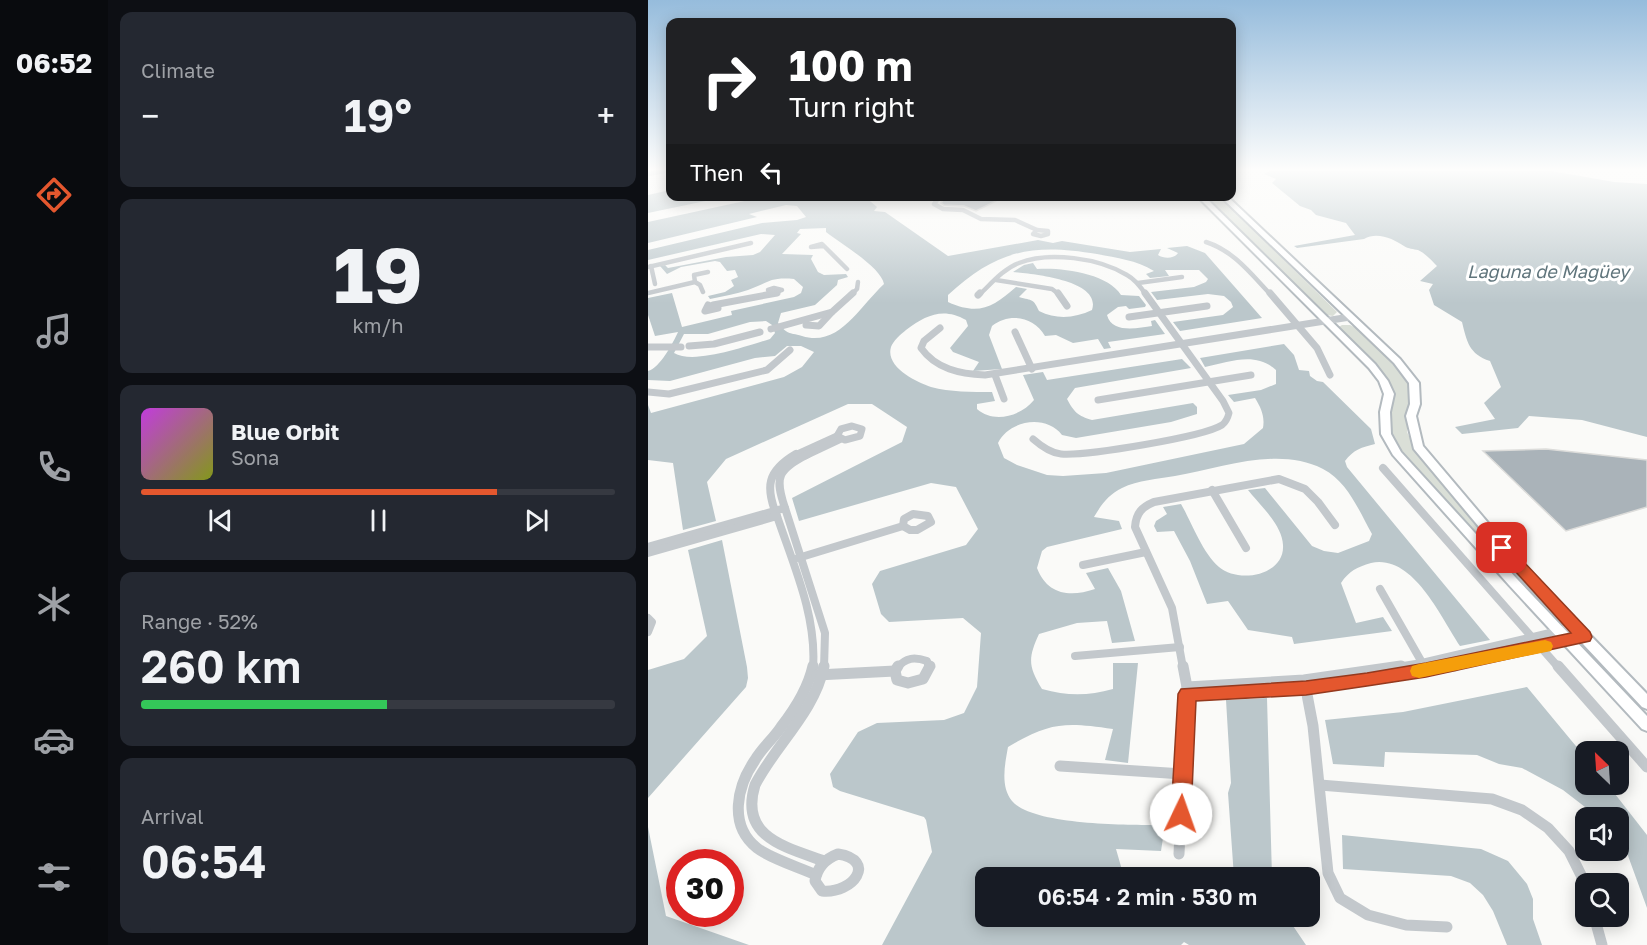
<!DOCTYPE html>
<meta charset="utf-8">
<style>
body{margin:0;font-family:"Golos Text",sans-serif;background:#242831;color:#f1f3f6;height:100vh;display:flex;flex-direction:column;font-size:22px;white-space:nowrap}
*{box-sizing:border-box;margin:0}
p{font-size:20px;color:#9ea1a6}
.icon{flex:none;width:33px;height:33px;fill:none;stroke:currentColor;stroke-width:2;stroke-linecap:round;stroke-linejoin:round}
.map{position:relative;flex:1;overflow:hidden}
.panel{display:flex;flex-direction:column;gap:12px;padding:12px;background:#0d0f14;width:540px}
.panel>*{flex:none}
.top-card{position:absolute;left:18px;top:18px;width:570px;height:183px;border-radius:12px;box-shadow:0 3px 15px #0003;background:#202124;color:#fff;overflow:hidden}
.needle{width:39px;rotate:335deg}
.fabs{position:absolute;left:927px;top:741px;display:grid;gap:12px}
.fabs a{display:grid;place-items:center;width:54px;height:54px;border-radius:12px;background:#171b24;box-shadow:0 3px 15px #0003;font-size:30px}
.speed{position:absolute;left:18px;top:849px;display:flex;gap:12px;font-size:30px;font-weight:700;text-align:center}
.speed>*{display:grid;place-content:center;width:78px;height:78px;border-radius:50%;background:#171b24;box-shadow:0 3px 15px #0003;line-height:1}
.speed .limit{border:9px solid #d22;background:#fff;color:#111}
.pin{position:absolute;display:grid;place-items:center;width:51px;height:51px;color:#fff;margin:-26px;border-radius:12px;box-shadow:0 3px 9px #0006}
.me{position:absolute;width:66px;margin:-33px;rotate:3deg;stroke-linejoin:round;filter:drop-shadow(0 0 4px #0008)}
.turn{display:flex;align-items:center;gap:21px;height:126px;padding:0 24px;font-size:27px}
.turn .icon{width:78px;height:78px;stroke-width:2.5}
.turn b{display:block;font-size:42px;line-height:51px}
.then{display:flex;align-items:center;height:57px;padding:0 24px;background:#0003;gap:12px;font-size:22px}
.big{font-size:45px;font-weight:600;line-height:1.1}
.panel .card{flex:1;display:flex;flex-direction:column;justify-content:center;gap:9px;min-width:0;padding:0 21px;border-radius:12px;background:#242831}
.panel .dial{align-items:center;gap:0}
.dial b{font-size:78px;line-height:1}
.song{display:flex;align-items:center;gap:18px}
.cover{width:72px;height:72px;border-radius:9px;background:linear-gradient(135deg,hsl(290 70% 55%),hsl(70 70% 35%))}
.played{height:6px;border-radius:3px;background:linear-gradient(90deg,#e4572e 75%,#363941 75%)}
.keys{display:flex;justify-content:space-around;direction:ltr}
.heat{display:flex;justify-content:space-between;align-items:center;font-size:33px;direction:ltr}
.charge{height:9px;border-radius:4px;background:linear-gradient(90deg,#34c759 52%,#363941 0)}
.trip{position:absolute;left:327px;top:867px;width:345px;height:60px;border-radius:12px;background:#171b24;box-shadow:0 3px 15px #0003;font-weight:600;line-height:60px;text-align:center}
main{display:flex;flex:1;min-height:0}
.dock{display:flex;flex-direction:column;width:108px;justify-content:space-around;align-items:center;background:#090b0e;color:#9ea1a6}
.dock .icon{width:42px;height:42px}
.dock .current{color:#e4572e}
.dock b{font-size:27px;color:#f1f3f6}
.map>svg:first-child{display:block}
.green{fill:#dadfd7}
.water{fill:#bbc7cb;fill-rule:evenodd}
.building{fill:#aab3b9;stroke:#dcdcda;stroke-width:1.5}
.lines{fill:none;stroke-linecap:round;stroke-linejoin:round}
.secondary-casing{stroke:#b3babf;stroke-width:4}
.street-far3{stroke:#c3c8cc;stroke-width:4.5}
.street-far2{stroke:#c3c8cc;stroke-width:7}
.street-far1{stroke:#c3c8cc;stroke-width:8}
.street{stroke:#c3c8cc;stroke-width:11}
.secondary{fill:#fff;fill-rule:evenodd}
.route{fill:#e4572e;stroke:#94391e;stroke-width:1.5}
.slow{fill:#f59e0b}
.labels{text-anchor:middle;stroke-width:6;stroke-linejoin:round;paint-order:stroke}
.far-water-label{font-size:18px;font-style:italic;fill:#60757c;stroke:#fff}
</style>
<main>
<nav class="dock">
<b>06:52</b>
<svg class="icon current" aria-label="directions" viewBox="0 0 24 24"><path d="M12 3l9 9-9 9-9-9zM9 14v-3h6M13 9l2 2-2 2"/></svg>
<svg class="icon" aria-label="music" viewBox="0 0 24 24"><path d="M9 18V5l10-2v13"/><circle cx="6" cy="18" r="3"/><circle cx="16" cy="16" r="3"/></svg>
<svg class="icon" aria-label="phone" viewBox="0 0 24 24"><path d="M5 4h4l2 5-3 2q2 4 5 5l2-3 5 2v4C11 20 4 13 5 4z"/></svg>
<svg class="icon" aria-label="climate" viewBox="0 0 24 24"><path d="M12 3v18M4 7l16 10M4 17L20 7"/></svg>
<svg class="icon" aria-label="car" viewBox="0 0 24 24"><path d="M5 17H2v-5l4-1 3-4h7l3 4 3 1v5h-3M9 17h6M6 11h13"/><circle cx="7" cy="17" r="2"/><circle cx="17" cy="17" r="2"/></svg>
<svg class="icon" aria-label="filters" viewBox="0 0 24 24"><path d="M4 7h16M4 17h16"/><circle cx="9" cy="7" r="2"/><circle cx="15" cy="17" r="2"/></svg>
</nav>
<section class="panel">
<div class="card"><p>Climate</p>
<div class="heat"><a>−</a><b class="big">19°</b><a>+</a></div>
</div>
<div class="card dial"><b>19</b><p>km/h</p></div>
<div class="card">
<div class="song"><i class="cover"></i><div><b>Blue Orbit</b><p>Sona</p></div></div>
<div class="played"></div>
<div class="keys"><svg class="icon" aria-label="previous" viewBox="0 0 24 24"><path d="M18 5L8 12l10 7zM5 5v14"/></svg><svg class="icon" aria-label="pause" viewBox="0 0 24 24"><path d="M8 5v14M16 5v14"/></svg><svg class="icon" aria-label="next" viewBox="0 0 24 24"><path d="M6 5l10 7-10 7zM19 5v14"/></svg></div>
</div>
<div class="card"><p>Range · 52%</p><b class="big">260 km</b><div class="charge"></div></div>
<div class="card"><p>Arrival</p><b class="big">06:54</b></div>
</section>
<div class="map">
<svg width="999" height="945" viewBox="0 0 999 945">
<rect width="100%" height="100%" fill="#fafaf8"/>
<g class="green">
<path d="M555 197H572L689 312 685 316 678 315Z"/>
<path d="M694 325H702L708 328 747 365 762 387 759 432 770 455 858 561 916 623H911L756 456 744 437V392L735 373 689 328Z"/>
</g>
<g class="water">
<path d="M621 171H904L966 182 999 184V437L934 420 881 416 870 428 814 434 807 427 847 419 836 403 853 387 842 361C821 354 819 342 814 322L786 305 781 290 785 284 772 281 789 266C784 261 777 253 770 250 766 249 760 249 756 246 746 239 729 231 716 239L649 248 646 246 707 235 698 223 668 215 663 210 652 206 624 183 628 179 616 174Z"/>
<path d="M22 190V196L64 197 67 199 0 213V195Z"/>
<path d="M216 196 229 207 226 211 237 212 300 256 390 240 405 243 414 241 482 252 513 249 510 255C516 259 526 259 530 253L519 248 539 246 557 253 614 318 532 331 525 322 575 315 585 307 583 302 576 296 560 294 509 300 503 292 546 287 558 282 560 279 551 270H517L521 276 502 278 498 274 506 271C488 260 469 258 449 254 384 243 349 250 300 295V302C331 316 345 307 368 287L379 289 371 297C385 301 385 298 391 311 409 320 427 318 444 310 454 280 384 274 365 272L376 265 385 263 389 269C412 267 460 273 473 295L491 296 498 305 497 307 481 309 478 306 470 307 459 315C464 334 490 328 504 326L503 321 507 320 517 334 460 342 463 348 456 349 450 339 425 343 408 335 397 336C386 317 362 312 344 326L341 335 354 369 325 371 331 362 305 352 302 348 320 326 318 320C295 307 278 315 258 330 253 334 245 341 243 347 237 367 268 382 283 387 302 392 324 392 344 392L347 401 329 404V409C346 424 373 416 386 400L375 375 395 372 399 380 534 359 543 368 427 388 419 399C426 412 430 416 444 420L545 403 549 407V414L523 422 428 438 414 435C398 414 361 420 350 443L356 458 369 465 399 475 415 476 458 473 596 444 615 428C617 416 613 408 607 398L586 402 580 395 613 390 628 384V370C607 351 582 362 557 367L552 358 636 344 646 355 651 370 661 371 662 376 669 381 675 382 723 429 727 444C714 447 705 450 697 461L699 467 842 640 812 646C792 616 765 554 723 563 709 567 701 571 693 583L708 623 735 617 744 631 646 644 644 637 600 630 580 601 559 604 542 561 526 531 509 532 506 526 508 521 519 514 515 507 533 504C544 523 554 552 571 567 591 584 637 575 635 545 634 525 612 505 600 490L617 488 664 546 676 551 690 553 721 541 724 534C711 511 700 482 675 469 630 446 574 468 527 476 510 479 490 480 474 488 461 494 453 505 446 517L471 521 474 529 399 547 394 551 389 568C399 594 421 598 447 589L438 573 460 568 473 591 487 641 464 643 459 621 429 623 391 634C380 658 380 666 394 689 419 696 440 696 465 689V663H490L480 763 457 760 465 729C417 722 402 722 360 747 357 764 352 786 364 801 385 826 485 825 517 825L513 851 468 849 476 877 338 878V916L639 917 658 945H541L536 942 533 945H234L284 852 278 820 276 817 192 791 185 787 182 774 210 732 229 723 296 720 316 713 329 687 333 633 315 618 241 622 233 614 224 584 232 571 318 545 330 529 308 487 283 483 151 521 144 498 254 442 259 427 224 404H200L78 459 59 482 68 521 35 530 25 463 0 460V405L3 413 136 377 154 367 166 352 153 346H139L127 356 107 358 22 381 0 380V371C12 368 25 343 30 332L7 336 0 315V298L24 293 34 327 84 315 83 311 146 297 153 293 155 287 146 279C120 277 121 283 100 290 88 294 75 296 62 299L60 296 77 292 86 286 83 280 90 277 87 270 79 271 72 262 67 261 33 267 19 274 12 266 17 265 20 268 78 257 105 255 112 252 127 235 113 234 0 260V250L114 223 149 220 158 217 149 206 138 205 101 214 109 217 0 243V222L115 197ZM178 228V232C192 243 233 267 236 284 212 306 191 348 154 336 140 332 140 335 130 323L133 313 167 305 189 285 190 280 200 277 198 274 176 275 170 272 163 259 165 255 134 254 153 234 149 233 152 229ZM118 321 124 325 127 333 122 339C99 346 46 365 26 353L36 334H60L102 322Z"/>
<path d="M74 540 99 667 100 678 98 687 0 798V670L36 659 59 636 40 550Z"/>
<path d="M879 687 937 757 938 784 960 785 999 835V908L979 853 971 843 970 818 950 817 915 790 874 768 851 764 829 755 737 752 736 767 685 764 677 720 755 712Z"/>
<path d="M619 698 624 877H586L580 793 583 783 578 700Z"/>
<path d="M0 827 18 916 101 945H0Z"/>
<path d="M694 835 833 849 860 861 879 884 885 899V919L894 945H859L845 911 835 895 822 883 803 876 695 869Z"/>
</g>
<g class="building">
<path d="M298 196H348V201L328 211 316 206 296 205 293 203Z"/>
<path d="M898 449 999 460V507L918 531 835 451Z"/>
</g>
<g class="lines">
<g class="secondary-casing">
<g id="secondary">
<path d="M549 196H556L727 364 740 381 746 394 742 412 743 434 753 452 869 579 999 716V731L994 729 861 585 745 455 733 434 732 412 736 394 731 381 721 368Z"/>
<path d="M572 196H579L752 359 771 383 772 404 768 416 775 446 885 576 999 694V709L994 707 877 582 766 449 758 416 762 404 761 383 746 363Z"/>
</g>
</g>
<g class="street-far3">
<path d="M0 174 16 171"/>
<path d="M292 196 286 204 295 209 315 210 333 219 367 220 389 230"/>
<path d="M389 230 400 231V234L393 236 385 234Z"/>
<path d="M558 242C586 251 603 274 623 295"/>
<path d="M175 246 163 247 174 244 199 269"/>
<path d="M3 266 7 284"/>
<path d="M0 267 103 243"/>
<path d="M348 280 404 289 412 295"/>
<path d="M47 282 46 275 60 272"/>
<path d="M490 283 534 277"/>
<path d="M0 293 47 282 52 285 55 292"/>
<path d="M121 295 134 290 126 288 120 290 122 293"/>
<path d="M203 295 209 289 210 282"/>
<path d="M331 295C343 284 355 269 371 263 401 251 451 258 479 275 488 280 493 287 498 295"/>
</g>
<g class="street-far2">
<path d="M410 293 419 306"/>
<path d="M622 293 669 348 682 375"/>
<path d="M330 295 332 293"/>
<path d="M60 305 57 311 70 308 60 306"/>
<path d="M65 305 129 293"/>
<path d="M481 317 559 306"/>
<path d="M158 325 171 326 183 313"/>
<path d="M292 328 276 341 273 348C288 369 312 374 337 375L702 317"/>
<path d="M123 329 184 312 205 293"/>
<path d="M367 332 384 369"/>
<path d="M41 346 66 344 112 332"/>
<path d="M0 347H33"/>
<path d="M347 375 356 399"/>
<path d="M0 392 21 394 119 370 142 350"/>
<path d="M450 400 603 375"/>
<path d="M204 426 214 429 212 436 197 440 189 436 193 429Z"/>
<path d="M385 439C393 446 402 453 413 454 438 456 555 437 574 425 578 422 580 417 581 413L575 401 497 293"/>
<path d="M145 456 189 436"/>
<path d="M157 456 193 439"/>
</g>
<g class="street-far1">
<path d="M735 468 911 668"/>
<path d="M564 490 598 548"/>
<path d="M137 508C126 476 130 470 160 454"/>
<path d="M265 514 280 516 283 522 269 530H262L255 526 256 519Z"/>
<path d="M129 516C117 487 119 471 148 454"/>
<path d="M0 547 137 508 177 633 176 668"/>
<path d="M0 553 129 516C145 564 169 616 165 668"/>
<path d="M150 558 255 526"/>
<path d="M435 565 498 552"/>
<path d="M732 589 776 666"/>
<path d="M0 618 4 622 0 632"/>
<path d="M427 656 532 647"/>
<path d="M249 668C258 657 267 657 279 661L281 668"/>
<path d="M535 668 524 608 487 527C488 513 494 507 506 502L631 479 657 489 670 502 687 525"/>
<path d="M743 668 774 663 927 627"/>
<path d="M799 668 936 637"/>
</g>
<g class="street">
<path d="M165 666C160 689 147 709 133 727 125 739 114 748 107 760 89 786 80 825 109 848 123 859 151 867 168 875"/>
<path d="M250 666 247 671 249 680 260 683 275 679 282 666"/>
<path d="M910 666 999 767"/>
<path d="M169 675 247 671"/>
<path d="M657 684 665 726 680 873 692 898 720 915 758 925 799 927"/>
<path d="M539 687 656 680 753 666"/>
<path d="M539 694 658 688 807 666"/>
<path d="M412 766 535 774"/>
<path d="M672 785 844 799 874 810 900 828 921 851 938 885"/>
<path d="M190 854C229 860 206 894 174 891L167 881C169 867 177 859 190 854Z"/>
<path d="M531 854 539 687 535 666"/>
<path d="M176 861C137 847 91 837 107 785 128 744 166 713 176 666"/>
<path d="M946 916 954 945"/>
</g>
<use href="#secondary" class="secondary"/>
</g>
<linearGradient id="sky" x2="0" y2="1"><stop stop-color="#96bcdc"/><stop offset="0.56" stop-color="#fdfdfc"/><stop offset="1" stop-color="#fdfdfc" stop-opacity="0"/></linearGradient>
<rect width="999" height="303" fill="url(#sky)"/>
<path class="route" d="M854 543 859 544 942 632 944 637 942 641 778 677 719 686 658 695 548 701 543 814 540 820 533 823 526 820 523 814 530 694 533 689 658 681 719 673 778 663 923 633 849 551 846 548Z"/>
<path class="slow" d="M897 640 903 642 905 646 903 651 771 678 764 676 762 671 764 666 771 664Z"/>
<g class="labels">
<g class="far-water-label">
<text x="900" y="278">Laguna de Magüey</text>
</g>
</g>
</svg>
<div class="fabs">
<a><svg class="needle" viewBox="-14 -14 28 28"><path d="M0-13l5 13h-10z" fill="#e53935"/><path d="M0 13l5-13h-10z" fill="#9ea1a6"/></svg></a>
<a><svg class="icon" aria-label="sound" viewBox="0 0 24 24"><path d="M4 9h4l5-4v14l-5-4H4zM17 9q2 3 0 6"/></svg></a>
<a><svg class="icon" aria-label="search" viewBox="0 0 24 24"><circle cx="10" cy="10" r="6"/><path d="M15 15l6 6"/></svg></a>
</div>
<div class="speed"><div class="limit">30</div></div>
<div class="pin" style="left:854px;top:548px;background:#d93025"><svg class="icon" aria-label="arrive" viewBox="0 0 24 24"><path d="M6 21V4h12l-3 4 3 4H6"/></svg></div>
<svg class="me" style="left:533px;top:814px" viewBox="-20 -20 40 40"><circle r="19" fill="#fff"/><path d="M0-13L10 11 0 6-10 11z" fill="#e4572e"/></svg>
<div class="trip">06:54 · 2 min · 530 m</div>
<div class="top-card">
<div class="turn"><svg class="icon" aria-label="right" viewBox="0 0 24 24"><path d="M7 20v-9h11M14 6l5 5-5 5"/></svg><div><b>100 m</b>Turn right</div></div>
<div class="then">Then<svg class="icon" aria-label="left" viewBox="0 0 24 24"><path d="M17 20v-9H6M10 6l-5 5 5 5"/></svg></div>
</div>
</div>
</main>
